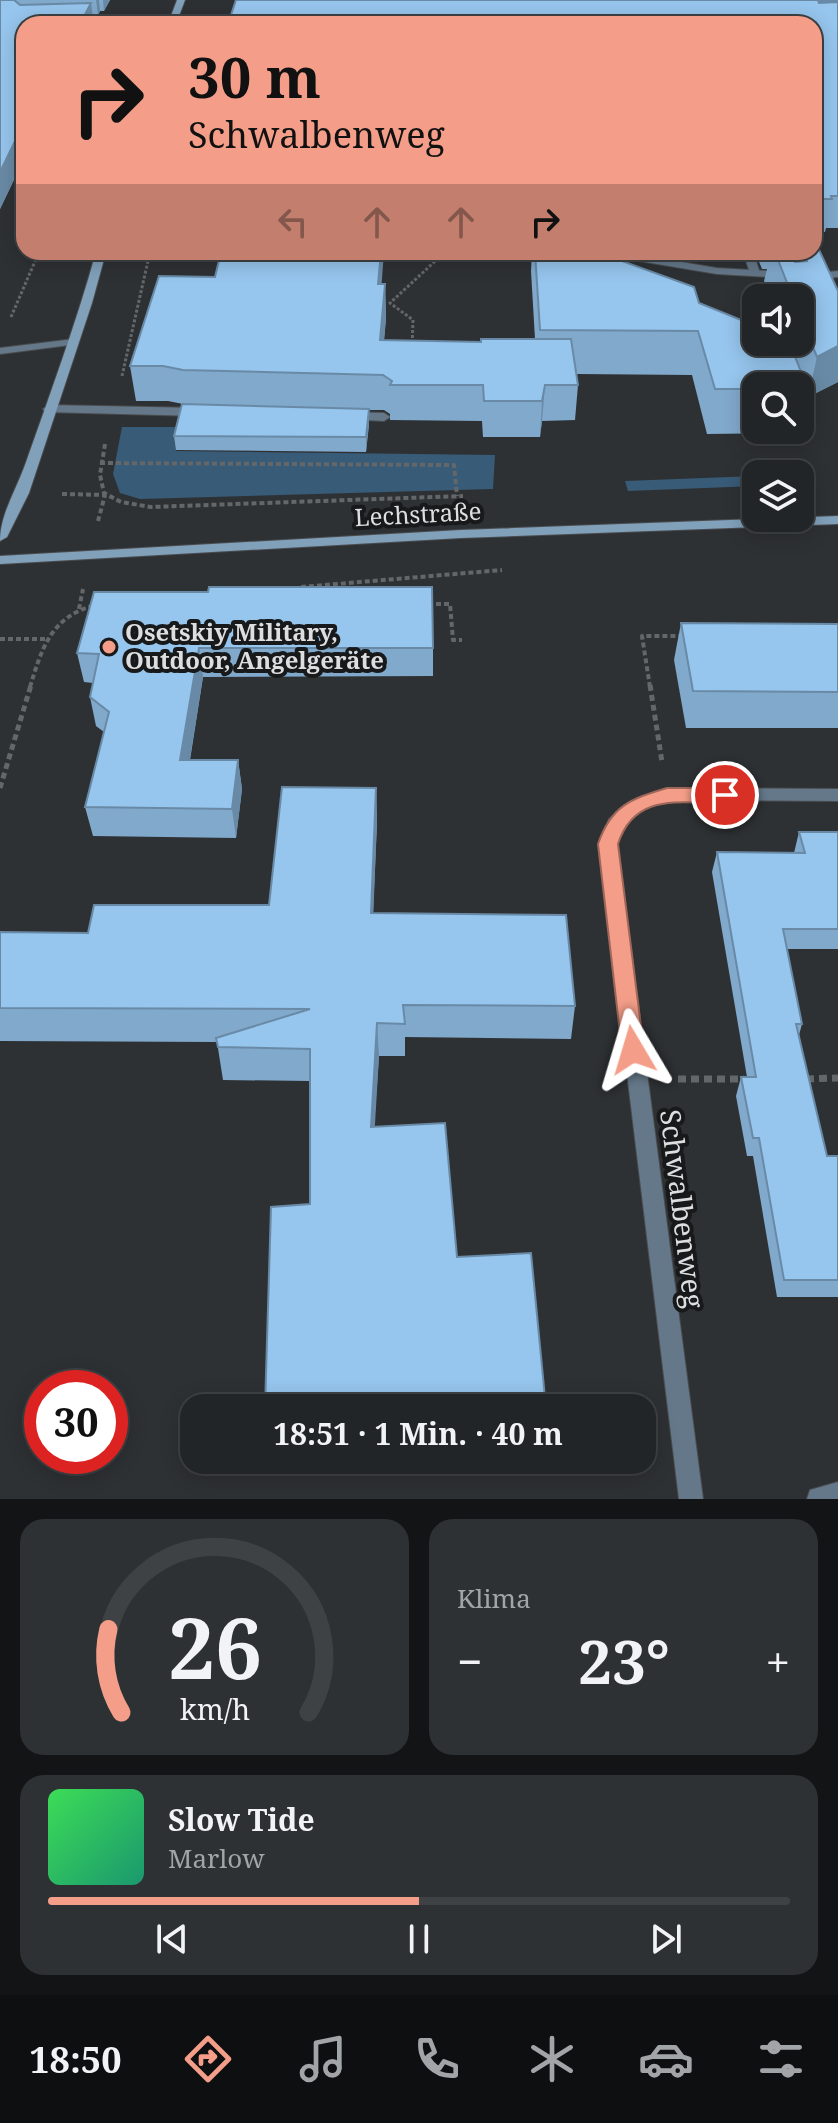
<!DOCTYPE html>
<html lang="de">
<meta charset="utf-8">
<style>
body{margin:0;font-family:"Noto Serif",serif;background:#2e3133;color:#f1f3f6;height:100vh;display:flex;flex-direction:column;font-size:30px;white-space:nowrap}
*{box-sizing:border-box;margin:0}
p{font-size:26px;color:#a2a5a7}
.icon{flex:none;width:44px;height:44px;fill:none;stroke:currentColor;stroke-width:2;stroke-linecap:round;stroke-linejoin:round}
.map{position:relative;height:1499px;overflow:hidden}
.panel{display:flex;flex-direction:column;gap:20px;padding:20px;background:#131415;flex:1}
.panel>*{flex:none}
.hud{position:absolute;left:16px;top:16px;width:806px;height:244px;border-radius:24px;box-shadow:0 4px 20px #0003,0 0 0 2px #3f4244;background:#f49e89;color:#111;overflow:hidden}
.buttons{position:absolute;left:742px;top:284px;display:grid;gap:16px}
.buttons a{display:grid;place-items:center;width:72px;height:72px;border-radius:16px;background:#222527;box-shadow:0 4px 20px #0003,0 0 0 2px #3f4244;font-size:40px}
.speed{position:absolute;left:24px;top:1370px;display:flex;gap:16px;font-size:40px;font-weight:700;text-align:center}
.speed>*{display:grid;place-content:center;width:104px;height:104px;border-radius:50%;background:#222527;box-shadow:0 4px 20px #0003,0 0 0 2px #3f4244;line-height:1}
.speed .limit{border:12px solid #d22;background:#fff;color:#111}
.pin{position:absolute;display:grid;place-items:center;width:68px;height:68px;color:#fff;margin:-34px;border:4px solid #fff;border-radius:50%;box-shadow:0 2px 8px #0007}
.me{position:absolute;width:88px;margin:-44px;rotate:353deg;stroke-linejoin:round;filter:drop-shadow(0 0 6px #0008)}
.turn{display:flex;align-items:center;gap:28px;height:168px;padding:0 40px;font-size:36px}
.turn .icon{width:104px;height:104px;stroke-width:2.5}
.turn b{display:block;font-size:56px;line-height:68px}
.lanes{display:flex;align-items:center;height:76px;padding:0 40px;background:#0003;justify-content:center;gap:40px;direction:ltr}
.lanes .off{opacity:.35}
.big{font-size:60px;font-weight:700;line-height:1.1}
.panel .widget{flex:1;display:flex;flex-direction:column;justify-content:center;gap:12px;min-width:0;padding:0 28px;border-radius:24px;background:#2e3133}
.panel .dial{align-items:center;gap:0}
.dial svg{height:208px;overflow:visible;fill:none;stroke:#3f4244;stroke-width:7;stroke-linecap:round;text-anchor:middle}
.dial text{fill:#f1f3f6;stroke:none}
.song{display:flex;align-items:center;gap:24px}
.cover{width:96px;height:96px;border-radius:12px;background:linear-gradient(135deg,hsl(130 70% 55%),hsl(160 70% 35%))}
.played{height:8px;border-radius:4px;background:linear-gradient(90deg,#f49e89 50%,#3f4244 50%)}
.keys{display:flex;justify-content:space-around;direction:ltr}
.heat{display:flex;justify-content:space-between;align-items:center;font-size:44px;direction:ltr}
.panel .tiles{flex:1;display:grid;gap:20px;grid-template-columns:1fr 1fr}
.widget:last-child{grid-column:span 2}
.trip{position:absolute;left:180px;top:1394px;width:476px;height:80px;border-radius:24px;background:#222527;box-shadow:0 4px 20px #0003,0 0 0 2px #3f4244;font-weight:700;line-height:80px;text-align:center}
.tab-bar{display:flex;height:128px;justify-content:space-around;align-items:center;background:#0e0f10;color:#a2a5a7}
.tab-bar .icon{width:56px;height:56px}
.tab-bar .active{color:#f49e89}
.tab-bar b{font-size:36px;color:#f1f3f6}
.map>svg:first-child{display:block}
.green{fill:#385b77}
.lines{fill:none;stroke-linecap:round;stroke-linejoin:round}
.service-casing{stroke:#4a4d50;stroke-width:2}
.minor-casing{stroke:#4a4d50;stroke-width:2}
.secondary-casing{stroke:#4a4d50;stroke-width:2}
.path-far3{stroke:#64676a;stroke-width:3;stroke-dasharray:3 2;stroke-linecap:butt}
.path-far2{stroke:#64676a;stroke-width:4;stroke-dasharray:5 3;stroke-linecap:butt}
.path-far1{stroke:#64676a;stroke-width:5;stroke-dasharray:6 4;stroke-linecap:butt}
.path{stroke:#64676a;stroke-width:7;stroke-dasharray:8 5;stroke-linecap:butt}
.service{fill:#657889;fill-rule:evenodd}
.minor{fill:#657889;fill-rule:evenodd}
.secondary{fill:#81a0ba;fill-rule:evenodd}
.wall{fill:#81a9cc}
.shaded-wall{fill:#698aa6}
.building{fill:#96c5ed;stroke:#698aa6;stroke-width:2}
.route{fill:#f49e89;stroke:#9f6759;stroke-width:2}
.poi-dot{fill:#f49e89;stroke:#17191a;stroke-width:3}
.labels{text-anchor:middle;stroke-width:8;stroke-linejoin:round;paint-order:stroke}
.street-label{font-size:24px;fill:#dcdee0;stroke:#17191a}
.poi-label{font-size:24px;font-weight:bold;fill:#dcdee0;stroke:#17191a;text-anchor:start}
.near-street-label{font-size:28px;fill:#dcdee0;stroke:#17191a}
</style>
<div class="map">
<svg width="838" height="1499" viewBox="0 0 838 1499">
<rect width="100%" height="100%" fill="#2e3134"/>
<g class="green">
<path d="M122 427H181L176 451 495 455 493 489 140 499 120 493 113 474Z"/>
<path d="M756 476V486L628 491 625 481Z"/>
</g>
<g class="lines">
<g class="service-casing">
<g id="service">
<path d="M174 15 177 19 74 22 70 20 74 18Z"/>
<path d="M743 252H753L760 273 759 275 750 273Z"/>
<path d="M74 339 78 340V344L0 354V348Z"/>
<path d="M49 405 199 408 205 412 199 416 45 412 43 409Z"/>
<path d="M350 412 384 413 390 417 384 421 346 419 344 416Z"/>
</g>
</g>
<g class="minor-casing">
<g id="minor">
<path d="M598 252H622L717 268 787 272 792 275 787 278 717 274 603 255Z"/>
<path d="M838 271V277L810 280 805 277 810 274Z"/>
<path d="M667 788 838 789V801L668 800 642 810 622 826 617 844 703 1499H679L599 844 609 819 630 802Z"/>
<path d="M838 1482V1499H807L810 1490Z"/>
</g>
</g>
<g class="secondary-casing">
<g id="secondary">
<path d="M177 0H185L176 24H168Z"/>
<path d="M96 252H106L92 303 29 493 7 537 0 541C0 515 16 490 25 465 50 394 76 324 96 252Z"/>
<path d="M838 516V524L461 538 0 564V556L461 530Z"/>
</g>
</g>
<g class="path-far3">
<path d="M11 317 39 252"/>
<path d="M412 348 413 320 390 303 445 252"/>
<path d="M122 376 150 252"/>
<path d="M800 397 802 403"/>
</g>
<g class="path-far2">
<path d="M802 401 813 432"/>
<path d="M105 444 100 475 104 493 121 502 151 507 463 496"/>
<path d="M100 463 454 465 457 496"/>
<path d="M62 494 105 495"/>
<path d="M98 521 105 495"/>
<path d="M301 587 502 570"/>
<path d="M428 604H450L453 640H462"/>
<path d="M79 609 83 589"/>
<path d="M0 639H45"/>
<path d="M30 687C42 648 51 616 96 605"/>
<path d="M650 687 642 636H685"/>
</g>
<g class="path-far1">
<path d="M650 685 662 762"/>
<path d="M0 788 31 685"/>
</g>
<g class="path">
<path d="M678 1079H744"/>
<path d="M806 1079 838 1078"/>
</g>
<use href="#service" class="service"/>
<use href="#minor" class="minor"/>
<use href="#secondary" class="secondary"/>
</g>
<g class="wall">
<path d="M0 0H110L104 11H100L98 15H93L94 24H24V163H22L0 209Z"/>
<path d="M838 0V228H826L825 232 814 231V24Z"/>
<path d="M532 252H597L699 303 756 342H800V298H771L764 281 767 269H762L755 252H814L838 291V382L808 397 806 394 800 424V389L756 386V430H799L798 433 707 434 692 375 576 374 578 385 575 420 542 421 540 437H483L482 421 390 420V414L384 410H369V424L366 452 176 450 174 436 183 404 168 401H136L130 366 215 277 385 284 386 318 384 340 481 342 535 339 531 271Z"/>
<path d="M94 592 433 648V676L203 677 190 760H238L242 789 236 838 93 836 85 807 104 732 96 726 90 697 93 683 84 682 77 653Z"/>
<path d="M681 623 838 624V728H686L674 660Z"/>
<path d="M376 788 377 822 373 913 575 1006 571 1039 405 1037V1056H379L374 1127 457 1257 546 1408 310 1204V1081L223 1080 217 1042 0 1041V932L88 933 269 905Z"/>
<path d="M799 832H838V949H787L802 1024 799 1035 827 1156H838V1297H777L753 1156H747L736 1096 741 1077H747L712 872 717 852 794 853Z"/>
</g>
<g class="shaded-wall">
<path d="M96 0H99L100 11 98 15Z"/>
<path d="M103 0H110L104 11Z"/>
<path d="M815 0H838V19Z"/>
<path d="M91 3 94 24H80Z"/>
<path d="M24 131V154L21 137Z"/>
<path d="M17 137 22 163 0 209V172Z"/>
<path d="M381 252H384L379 318 378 284Z"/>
<path d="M385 284 386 318 381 375 380 340Z"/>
<path d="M838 346V382L808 397 817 357Z"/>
<path d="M545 385 542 421 540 437 542 401Z"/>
<path d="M369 409V424L366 452V437Z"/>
<path d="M199 648 203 677 185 789 180 760Z"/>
<path d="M238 760 242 789 236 838 232 809Z"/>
<path d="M376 788 377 822 372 946 371 913Z"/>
<path d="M377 1023 379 1056 373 1158 371 1127Z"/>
</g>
<g class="building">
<path d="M0 0H14L20 5 91 3 80 24H24V131L21 137H17L0 172Z"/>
<path d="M236 0H818L819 3 838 2V196H831L832 199H814V24H228Z"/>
<path d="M814 243H816L838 291V346L817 357 800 315V298H793L775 252H790L795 262 807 261 805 252H814Z"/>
<path d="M221 252H381L378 284H385L380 340 481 342V339H571L578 385H545L542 401H484L483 385H390L392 381 383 375 183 370 163 366H130L159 276 215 277Z"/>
<path d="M535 252H597L694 287 699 303 756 326V342H789L808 389H800V386H756V389H715L698 331 540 330Z"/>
<path d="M182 404 369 409 366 437 174 436Z"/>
<path d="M209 587H432L433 648H199L180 760H238L232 809 85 807 109 712 90 697 99 654 77 653 94 592H208Z"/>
<path d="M681 623 838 624V692L693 691Z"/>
<path d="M282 787 376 788 371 913 566 915 575 1006 403 1005 405 1024 377 1023 371 1127 445 1123 457 1257 531 1253 546 1408H265L271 1207 310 1204V1049L218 1047 216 1038 310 1009 0 1008V932L88 933 94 905H269Z"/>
<path d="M799 832H838V929H783L802 1024H796L827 1156H838V1280H784L759 1138H753L741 1077H756L717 852 805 853Z"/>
</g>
<path class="route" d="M667 788H725L735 795C718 818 640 775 618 844L644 1050 641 1057 633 1059 626 1057 622 1050 598 844C611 806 630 799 667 788Z"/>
<circle class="poi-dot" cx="109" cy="647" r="8"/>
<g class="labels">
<g class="street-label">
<text transform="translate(418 515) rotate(-3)" y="8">Lechstraße</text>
</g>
<g class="poi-label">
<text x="125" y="641">Osetskiy Military,<tspan x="125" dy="28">Outdoor, Angelgeräte</tspan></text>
</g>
<g class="near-street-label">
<text transform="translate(682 1209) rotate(83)" y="10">Schwalbenweg</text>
</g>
</g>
</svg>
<div class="buttons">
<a><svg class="icon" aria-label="sound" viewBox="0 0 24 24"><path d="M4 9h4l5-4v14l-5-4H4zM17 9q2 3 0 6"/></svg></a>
<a><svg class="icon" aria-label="search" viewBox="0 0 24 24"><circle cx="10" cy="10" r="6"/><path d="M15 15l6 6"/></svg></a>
<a><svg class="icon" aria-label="layers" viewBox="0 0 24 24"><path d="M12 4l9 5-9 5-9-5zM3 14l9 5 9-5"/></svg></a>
</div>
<div class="speed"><div class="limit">30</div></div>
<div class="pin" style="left:725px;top:795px;background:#d93025"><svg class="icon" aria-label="arrive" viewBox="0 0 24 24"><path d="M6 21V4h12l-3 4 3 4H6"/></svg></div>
<svg class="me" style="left:633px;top:1050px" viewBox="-20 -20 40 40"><path d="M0-17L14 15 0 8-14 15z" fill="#f49e89" stroke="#fff" stroke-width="4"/></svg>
<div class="trip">18:51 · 1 Min. · 40 m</div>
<div class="hud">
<div class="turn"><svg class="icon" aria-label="right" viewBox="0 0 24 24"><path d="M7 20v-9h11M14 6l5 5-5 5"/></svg><div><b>30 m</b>Schwalbenweg</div></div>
<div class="lanes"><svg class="icon off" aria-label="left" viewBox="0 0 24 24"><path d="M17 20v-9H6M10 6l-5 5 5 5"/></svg><svg class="icon off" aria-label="ahead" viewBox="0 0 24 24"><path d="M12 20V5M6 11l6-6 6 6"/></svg><svg class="icon off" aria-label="ahead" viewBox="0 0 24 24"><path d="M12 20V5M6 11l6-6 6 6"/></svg><svg class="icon" aria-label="right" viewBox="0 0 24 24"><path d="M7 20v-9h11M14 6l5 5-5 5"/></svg></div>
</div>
</div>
<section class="panel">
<div class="tiles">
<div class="widget dial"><svg viewBox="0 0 100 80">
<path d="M14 69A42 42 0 1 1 86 69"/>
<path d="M14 69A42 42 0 0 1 9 37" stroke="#f49e89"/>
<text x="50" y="56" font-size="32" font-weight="700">26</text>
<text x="50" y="72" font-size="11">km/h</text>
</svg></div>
<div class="widget"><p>Klima</p>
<div class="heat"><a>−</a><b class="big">23°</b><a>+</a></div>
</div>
<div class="widget">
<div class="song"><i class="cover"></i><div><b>Slow Tide</b><p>Marlow</p></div></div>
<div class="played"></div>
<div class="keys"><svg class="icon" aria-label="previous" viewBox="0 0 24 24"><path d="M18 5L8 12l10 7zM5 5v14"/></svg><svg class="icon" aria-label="pause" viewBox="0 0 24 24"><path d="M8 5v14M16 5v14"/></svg><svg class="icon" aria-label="next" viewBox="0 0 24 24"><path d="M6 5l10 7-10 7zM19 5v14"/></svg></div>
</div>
</div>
</section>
<nav class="tab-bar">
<b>18:50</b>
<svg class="icon active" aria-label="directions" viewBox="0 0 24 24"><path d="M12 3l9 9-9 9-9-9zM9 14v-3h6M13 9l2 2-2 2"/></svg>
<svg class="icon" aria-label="music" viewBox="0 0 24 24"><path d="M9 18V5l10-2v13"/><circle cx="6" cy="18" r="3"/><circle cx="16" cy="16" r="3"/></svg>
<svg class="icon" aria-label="phone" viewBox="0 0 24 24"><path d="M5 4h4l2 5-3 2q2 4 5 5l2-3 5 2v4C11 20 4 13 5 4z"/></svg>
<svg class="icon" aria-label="climate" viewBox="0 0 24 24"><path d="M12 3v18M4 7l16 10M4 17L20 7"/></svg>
<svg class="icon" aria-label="car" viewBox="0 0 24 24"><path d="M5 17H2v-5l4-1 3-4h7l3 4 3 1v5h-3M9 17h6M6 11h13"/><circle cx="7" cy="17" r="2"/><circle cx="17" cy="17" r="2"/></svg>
<svg class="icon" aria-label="filters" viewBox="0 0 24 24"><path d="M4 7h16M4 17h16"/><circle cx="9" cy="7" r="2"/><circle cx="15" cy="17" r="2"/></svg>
</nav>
